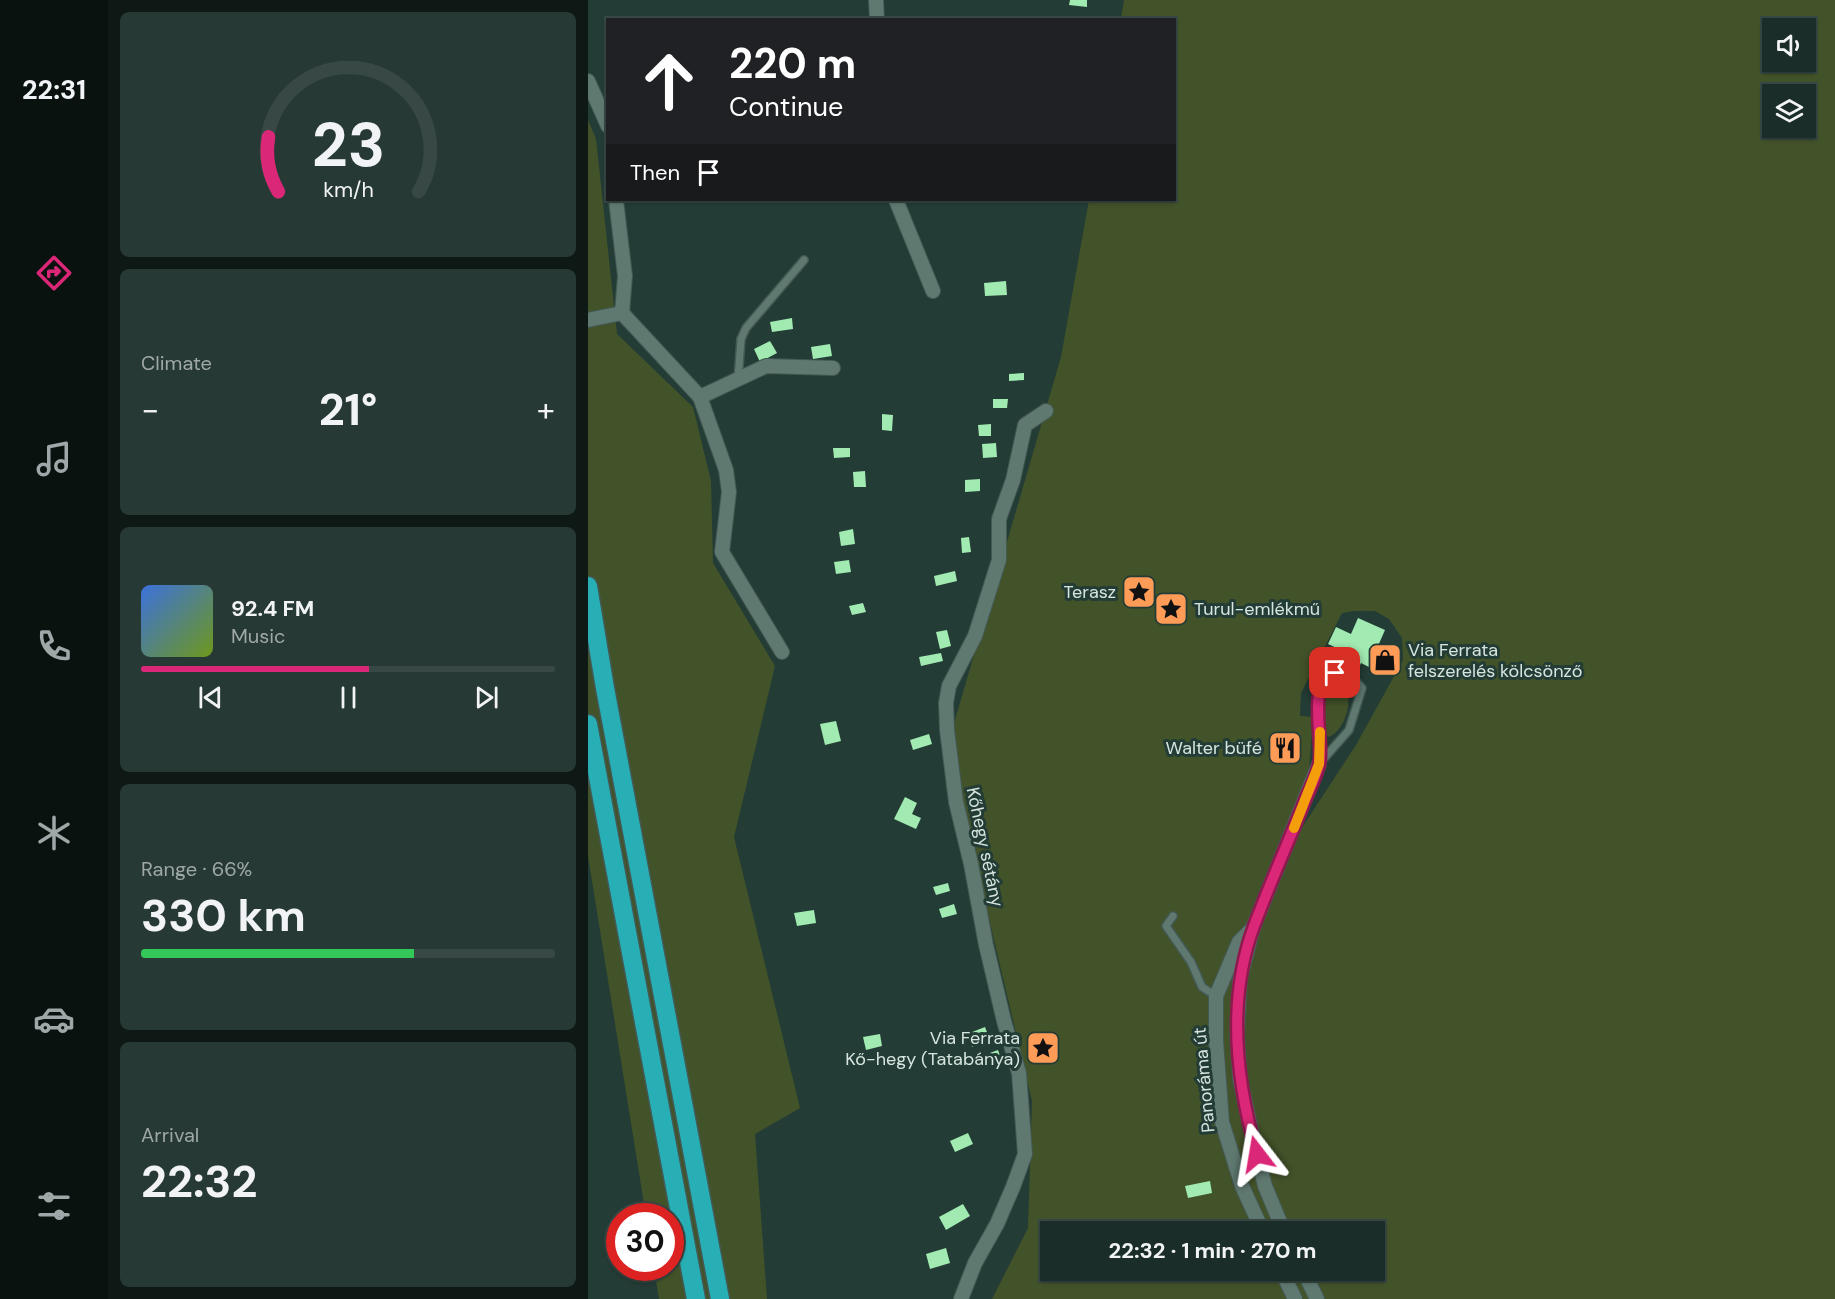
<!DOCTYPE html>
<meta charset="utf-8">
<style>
body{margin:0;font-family:"DM Sans",sans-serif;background:#273934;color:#f1f3f6;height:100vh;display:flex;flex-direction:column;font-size:22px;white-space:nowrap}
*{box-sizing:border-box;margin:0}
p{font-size:20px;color:#9fa8a8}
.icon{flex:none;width:33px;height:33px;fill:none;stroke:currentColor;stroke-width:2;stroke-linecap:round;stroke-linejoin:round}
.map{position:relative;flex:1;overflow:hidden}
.drawer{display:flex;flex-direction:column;gap:12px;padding:12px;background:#0e1916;width:480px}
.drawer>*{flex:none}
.top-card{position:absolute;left:18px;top:18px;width:570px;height:183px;border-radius:0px;box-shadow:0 2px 4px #0004,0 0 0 2px #384945;background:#202124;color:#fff;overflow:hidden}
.tools{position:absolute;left:1174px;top:18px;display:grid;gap:12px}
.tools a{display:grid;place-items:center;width:54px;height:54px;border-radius:0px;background:#1a2d28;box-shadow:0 2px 4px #0004,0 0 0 2px #384945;font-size:30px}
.speed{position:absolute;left:18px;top:1203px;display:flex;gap:12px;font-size:30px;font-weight:700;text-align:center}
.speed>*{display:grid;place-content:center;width:78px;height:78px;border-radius:50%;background:#1a2d28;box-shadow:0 2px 4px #0004,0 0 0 2px #384945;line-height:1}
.speed .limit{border:9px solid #d22;background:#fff;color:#111}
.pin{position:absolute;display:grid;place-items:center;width:51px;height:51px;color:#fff;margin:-26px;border-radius:12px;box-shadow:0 3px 9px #0006}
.me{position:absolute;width:66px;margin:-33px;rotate:346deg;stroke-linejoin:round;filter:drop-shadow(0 0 4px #0008)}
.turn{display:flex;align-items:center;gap:21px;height:126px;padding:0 24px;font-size:27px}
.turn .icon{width:78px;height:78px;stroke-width:2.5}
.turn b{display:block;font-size:42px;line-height:51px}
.then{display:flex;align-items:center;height:57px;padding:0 24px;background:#0003;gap:12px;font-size:22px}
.big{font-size:45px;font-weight:700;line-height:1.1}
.drawer .widget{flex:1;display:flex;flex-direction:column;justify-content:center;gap:9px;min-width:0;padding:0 21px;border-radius:9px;background:#273934}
.drawer .dial{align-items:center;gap:0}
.dial svg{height:156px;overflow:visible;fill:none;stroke:#384945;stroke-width:7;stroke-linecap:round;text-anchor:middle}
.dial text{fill:#f1f3f6;stroke:none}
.song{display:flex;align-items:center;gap:18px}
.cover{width:72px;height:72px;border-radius:9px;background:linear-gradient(135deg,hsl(220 70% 55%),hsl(80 70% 35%))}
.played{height:6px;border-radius:3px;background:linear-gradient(90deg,#db2777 55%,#384945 55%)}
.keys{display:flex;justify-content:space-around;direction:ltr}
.heat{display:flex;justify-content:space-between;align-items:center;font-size:33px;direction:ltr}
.charge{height:9px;border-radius:4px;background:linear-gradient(90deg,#34c759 66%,#384945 0)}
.trip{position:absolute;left:452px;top:1221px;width:345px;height:60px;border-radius:0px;background:#1a2d28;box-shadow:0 2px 4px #0004,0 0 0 2px #384945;font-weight:700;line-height:60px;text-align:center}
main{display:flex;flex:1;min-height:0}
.tab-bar{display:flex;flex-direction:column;width:108px;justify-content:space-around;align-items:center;background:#0a1210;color:#9fa8a8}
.tab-bar .icon{width:42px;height:42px}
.tab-bar .on{color:#db2777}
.tab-bar b{font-size:27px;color:#f1f3f6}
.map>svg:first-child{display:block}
.green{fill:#435329;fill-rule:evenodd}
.building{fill:#a1eab1}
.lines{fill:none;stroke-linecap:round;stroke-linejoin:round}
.service-casing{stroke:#435954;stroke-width:10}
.minor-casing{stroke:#435954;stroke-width:16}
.motorway-casing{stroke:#435954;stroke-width:21}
.service{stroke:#5f7971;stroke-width:7}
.minor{stroke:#5f7971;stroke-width:14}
.motorway{stroke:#28afb5;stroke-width:18}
.route-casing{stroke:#8e194d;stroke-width:15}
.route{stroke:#db2777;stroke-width:10}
.slow{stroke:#f59e0b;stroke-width:10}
.labels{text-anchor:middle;stroke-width:6;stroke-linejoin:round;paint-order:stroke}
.poi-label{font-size:18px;fill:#d7e5e0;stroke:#233c35;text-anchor:end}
.street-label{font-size:18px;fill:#d7e5e0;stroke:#233c35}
</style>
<main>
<nav class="tab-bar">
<b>22:31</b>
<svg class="icon on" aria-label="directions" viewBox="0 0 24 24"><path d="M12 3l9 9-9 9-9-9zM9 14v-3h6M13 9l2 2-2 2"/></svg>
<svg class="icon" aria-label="music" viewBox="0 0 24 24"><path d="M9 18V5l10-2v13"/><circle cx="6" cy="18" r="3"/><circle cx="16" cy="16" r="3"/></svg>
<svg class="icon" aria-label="phone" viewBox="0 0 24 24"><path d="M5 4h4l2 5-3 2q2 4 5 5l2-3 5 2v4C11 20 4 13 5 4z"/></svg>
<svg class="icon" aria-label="climate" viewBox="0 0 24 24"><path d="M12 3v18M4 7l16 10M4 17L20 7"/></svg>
<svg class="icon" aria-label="car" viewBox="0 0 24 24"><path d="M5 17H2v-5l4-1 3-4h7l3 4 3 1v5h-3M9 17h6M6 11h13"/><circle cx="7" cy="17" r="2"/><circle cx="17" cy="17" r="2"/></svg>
<svg class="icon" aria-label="filters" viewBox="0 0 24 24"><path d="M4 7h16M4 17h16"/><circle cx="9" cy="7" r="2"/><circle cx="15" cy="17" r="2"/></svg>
</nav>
<section class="drawer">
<div class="widget dial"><svg viewBox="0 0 100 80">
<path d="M14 69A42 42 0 1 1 86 69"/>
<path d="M14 69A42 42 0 0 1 9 41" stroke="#db2777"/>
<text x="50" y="56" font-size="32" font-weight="700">23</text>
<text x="50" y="72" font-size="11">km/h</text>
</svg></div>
<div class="widget"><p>Climate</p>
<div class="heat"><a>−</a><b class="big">21°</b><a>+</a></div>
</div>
<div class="widget">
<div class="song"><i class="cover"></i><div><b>92.4 FM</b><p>Music</p></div></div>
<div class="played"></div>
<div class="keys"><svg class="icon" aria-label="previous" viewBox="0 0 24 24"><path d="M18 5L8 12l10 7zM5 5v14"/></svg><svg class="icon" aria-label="pause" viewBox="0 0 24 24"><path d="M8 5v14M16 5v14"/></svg><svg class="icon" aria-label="next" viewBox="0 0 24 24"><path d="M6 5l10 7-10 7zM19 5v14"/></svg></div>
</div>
<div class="widget"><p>Range · 66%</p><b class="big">330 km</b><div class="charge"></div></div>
<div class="widget"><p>Arrival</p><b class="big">22:32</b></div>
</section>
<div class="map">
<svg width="1247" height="1299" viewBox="0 0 1247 1299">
<rect width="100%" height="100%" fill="#233c35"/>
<g class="green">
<path d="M536 0H1247V1299H404L440 1228 444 1101 360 744 473 357 501 200H586V20L533 19ZM1185 28H1218V62H1185ZM1185 94H1218V128H1185ZM766 611H787L801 619 814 638 815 660 768 745 715 826 701 820 721 771 725 717 712 716 713 693 754 613ZM462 1232H786V1270H462Z"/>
<path d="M0 120 8 139 29 334 105 407 123 481 125 563 187 666 146 837 212 1108 167 1134 179 1299H71L66 1268H82V1216H58L0 856Z"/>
<path d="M747 688 759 694C764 707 754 733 740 737 732 727 735 707 737 695Z"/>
</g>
<g class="building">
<path d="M482 0H499V7L481 5Z"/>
<path d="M418 281 419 295 397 296 396 283Z"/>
<path d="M204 318 205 329 184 332 182 322Z"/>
<path d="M182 341 189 353 172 362 166 349Z"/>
<path d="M242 344 244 356 225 359 223 347Z"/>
<path d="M436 373V380L421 381V374Z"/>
<path d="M405 399H420L419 408H405Z"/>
<path d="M294 414 305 415 304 431 294 430Z"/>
<path d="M403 424V436H391L390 425Z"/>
<path d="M408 443 409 457 395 458 394 444Z"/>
<path d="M245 448H262V457L246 458Z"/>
<path d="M277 471 278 487H266L265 472Z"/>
<path d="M392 479V491L377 492V480Z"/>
<path d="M265 529 267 544 253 546 251 532Z"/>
<path d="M381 537 383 552 374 553 373 538Z"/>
<path d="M261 560 263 572 248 574 246 562Z"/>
<path d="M367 571 369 581 348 586 346 576Z"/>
<path d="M275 603 278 612 264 615 261 606Z"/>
<path d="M770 618 797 630 790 646 805 653 798 670 783 663 781 667 773 663 771 667 762 663 764 659 754 655 755 651 740 644 748 627 763 634Z"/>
<path d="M359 630 363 646 352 649 348 632Z"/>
<path d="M353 653 355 661 333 666 331 657Z"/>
<path d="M248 721 253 741 237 745 232 724Z"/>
<path d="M341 734 344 744 325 750 322 740Z"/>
<path d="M317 797 329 803 324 814 333 818 328 829 306 819Z"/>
<path d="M360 883 362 891 348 895 345 887Z"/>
<path d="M366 904 369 914 354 918 351 909Z"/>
<path d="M226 910 228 923 209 926 206 913Z"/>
<path d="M397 1027 402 1040 384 1047 379 1034Z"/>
<path d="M292 1034 294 1046 278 1050 275 1037Z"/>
<path d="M410 1050 415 1064 404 1068 399 1054Z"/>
<path d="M380 1133 385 1144 367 1152 362 1141Z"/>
<path d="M622 1181 624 1193 600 1198 597 1186Z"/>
<path d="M375 1204 382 1216 358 1230 351 1217Z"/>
<path d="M358 1248 362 1263 342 1269 338 1254Z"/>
</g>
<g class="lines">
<g class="service-casing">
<g id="service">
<path d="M150 379 153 339 158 328 216 260"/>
<path d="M751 673 766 679 774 688 761 730 731 764C732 754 732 744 732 734 731 716 723 673 751 673Z"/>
<path d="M585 916 578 926 603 962 614 987 628 996"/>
</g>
</g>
<g class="minor-casing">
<g id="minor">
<path d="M288 0 289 20"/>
<path d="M0 81 20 126"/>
<path d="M28 200 37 276 34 313"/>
<path d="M308 200 345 291"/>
<path d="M34 313 112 397 178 366 245 368"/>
<path d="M0 320 34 313"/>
<path d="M112 397 138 470 141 492 134 552 194 652"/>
<path d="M665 928 651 942 628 996V1041L634 1122 654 1186 675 1232"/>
<path d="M696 1232 677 1186 665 1139 652 1079 649 1033 652 979 665 928 731 764"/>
<path d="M693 1270 707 1299"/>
<path d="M715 1270 729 1299"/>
<path d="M373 1299 387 1263 409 1224 425 1187 437 1154 431 1073 416 1021 398 945 383 864 368 802 359 730 358 703 361 686 387 636 411 560V519L425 480 437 425 458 411"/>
</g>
</g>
<g class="motorway-casing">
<g id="motorway">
<path d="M0 586 17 688 132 1299"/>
<path d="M0 724 108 1299"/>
</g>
</g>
<use href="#service" class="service"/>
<use href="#minor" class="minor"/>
<use href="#motorway" class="motorway"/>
</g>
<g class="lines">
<g class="route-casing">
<path id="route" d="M669 1154C648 1081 639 999 666 926 681 886 698 847 714 808 719 794 727 780 731 765 737 743 717 680 747 673"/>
</g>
<use href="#route" class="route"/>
<path class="slow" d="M706 828 731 764 732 732"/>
</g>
<defs>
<g id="sight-square" transform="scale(1.725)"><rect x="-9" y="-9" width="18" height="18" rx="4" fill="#fe9c57" stroke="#233c35"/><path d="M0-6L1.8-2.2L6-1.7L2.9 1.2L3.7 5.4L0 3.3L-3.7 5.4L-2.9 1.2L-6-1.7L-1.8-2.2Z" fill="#111"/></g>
<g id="shop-square" transform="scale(1.725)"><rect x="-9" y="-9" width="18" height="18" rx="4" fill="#fe9c57" stroke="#233c35"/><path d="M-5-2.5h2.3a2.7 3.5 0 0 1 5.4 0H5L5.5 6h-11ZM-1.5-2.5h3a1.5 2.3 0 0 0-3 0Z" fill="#111"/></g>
<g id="restaurant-square" transform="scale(1.725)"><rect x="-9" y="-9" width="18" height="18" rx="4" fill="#fe9c57" stroke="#233c35"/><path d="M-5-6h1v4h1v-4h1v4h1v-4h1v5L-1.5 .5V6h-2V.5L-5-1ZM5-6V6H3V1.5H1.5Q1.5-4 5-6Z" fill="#111"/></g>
</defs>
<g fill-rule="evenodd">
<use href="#sight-square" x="551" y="592"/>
<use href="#sight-square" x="583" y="609"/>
<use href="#shop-square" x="797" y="660"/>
<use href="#restaurant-square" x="697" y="748"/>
<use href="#sight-square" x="455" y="1048"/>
</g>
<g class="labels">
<g class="poi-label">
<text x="528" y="598">Terasz</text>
<text x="606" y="615" text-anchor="start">Turul-emlékmű</text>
<text x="820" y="656" text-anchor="start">Via Ferrata<tspan x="820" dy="21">felszerelés kölcsönző</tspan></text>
<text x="674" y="754">Walter büfé</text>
<text x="432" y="1044">Via Ferrata<tspan x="432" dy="21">Kő-hegy (Tatabánya)</tspan></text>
</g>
<g class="street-label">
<text transform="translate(397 847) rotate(78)" y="6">Kőhegy sétány</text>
<text transform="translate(616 1080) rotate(-95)" y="6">Panoráma út</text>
</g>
</g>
</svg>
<div class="tools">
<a><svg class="icon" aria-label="sound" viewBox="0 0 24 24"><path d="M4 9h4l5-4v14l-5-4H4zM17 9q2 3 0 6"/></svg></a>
<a><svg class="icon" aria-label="layers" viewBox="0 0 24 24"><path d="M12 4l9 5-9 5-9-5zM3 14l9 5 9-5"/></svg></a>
</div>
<div class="speed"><div class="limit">30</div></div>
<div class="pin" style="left:747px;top:673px;background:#d93025"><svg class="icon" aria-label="arrive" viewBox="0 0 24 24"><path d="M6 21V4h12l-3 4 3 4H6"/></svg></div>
<svg class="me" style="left:669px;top:1154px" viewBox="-20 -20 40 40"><path d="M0-17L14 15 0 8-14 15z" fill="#db2777" stroke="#fff" stroke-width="4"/></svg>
<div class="trip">22:32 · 1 min · 270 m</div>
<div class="top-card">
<div class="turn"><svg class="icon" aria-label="ahead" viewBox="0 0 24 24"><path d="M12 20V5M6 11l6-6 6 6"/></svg><div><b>220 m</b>Continue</div></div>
<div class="then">Then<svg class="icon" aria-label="arrive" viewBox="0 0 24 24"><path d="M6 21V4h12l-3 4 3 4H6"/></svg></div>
</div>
</div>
</main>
